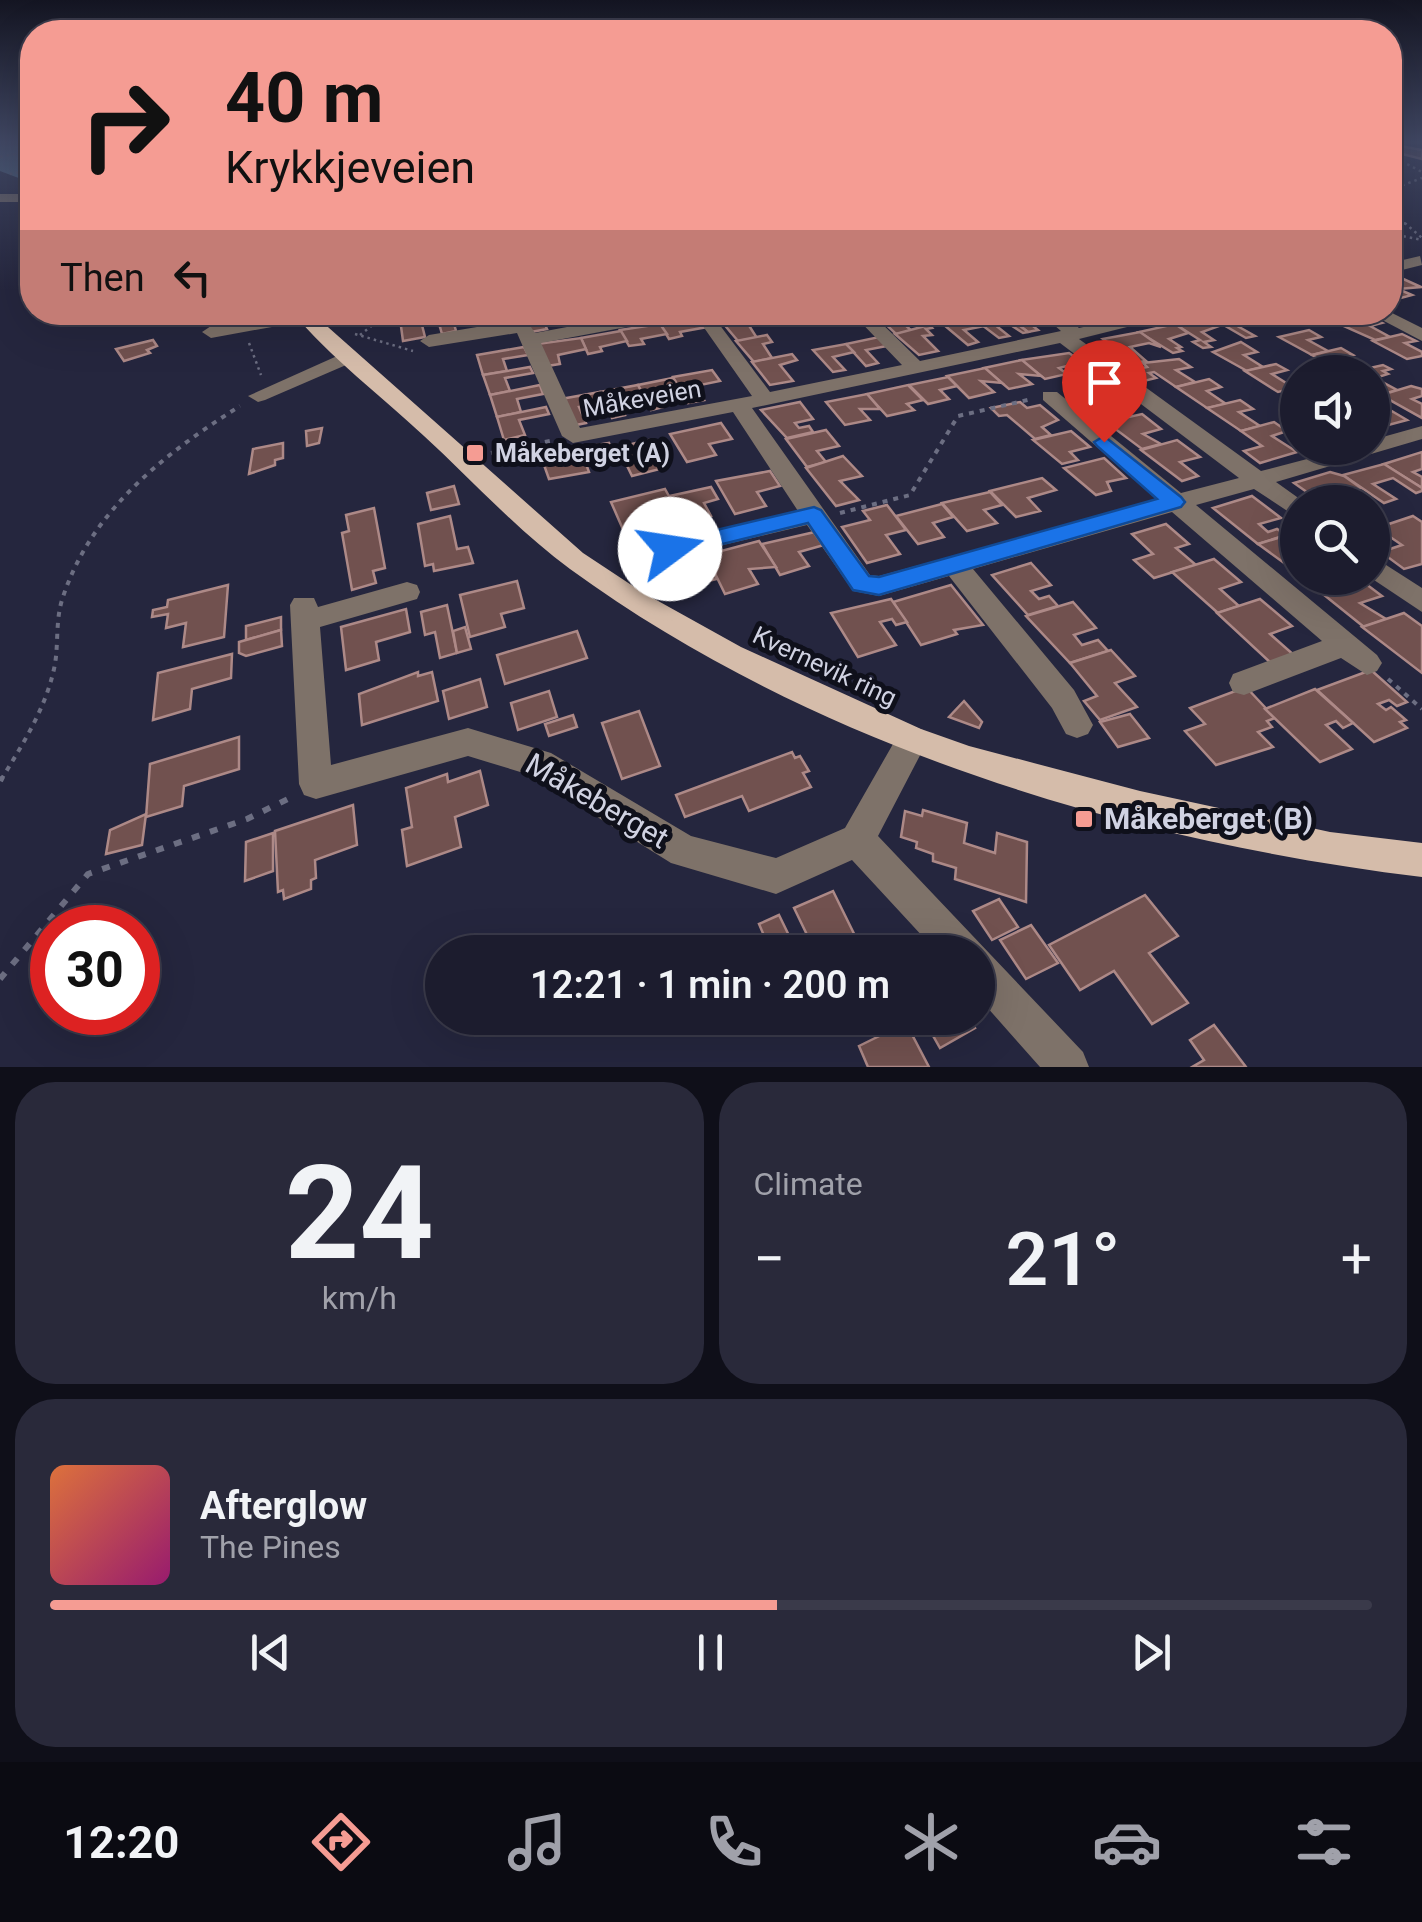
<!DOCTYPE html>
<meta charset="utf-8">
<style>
body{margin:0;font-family:Roboto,sans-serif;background:#29293a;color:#f1f3f6;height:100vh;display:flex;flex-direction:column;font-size:38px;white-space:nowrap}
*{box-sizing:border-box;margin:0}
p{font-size:32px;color:#a0a1aa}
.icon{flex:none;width:55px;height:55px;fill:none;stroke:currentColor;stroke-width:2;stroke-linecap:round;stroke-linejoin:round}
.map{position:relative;height:1067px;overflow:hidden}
.drawer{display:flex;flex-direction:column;gap:15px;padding:15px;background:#0f0f19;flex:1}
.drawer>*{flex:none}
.top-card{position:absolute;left:20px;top:20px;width:1382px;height:305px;border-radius:40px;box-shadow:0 10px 40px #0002,0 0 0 2px #3a3a4a;background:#f59c93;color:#111;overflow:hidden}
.fabs{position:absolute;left:1280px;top:355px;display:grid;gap:20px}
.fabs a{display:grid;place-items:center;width:110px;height:110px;border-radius:50%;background:#1c1c2e;box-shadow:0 10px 40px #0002,0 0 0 2px #3a3a4a;font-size:50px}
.speed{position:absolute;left:30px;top:905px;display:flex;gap:20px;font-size:50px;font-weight:700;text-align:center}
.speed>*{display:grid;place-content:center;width:130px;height:130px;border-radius:50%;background:#1c1c2e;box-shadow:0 10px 40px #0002,0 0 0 2px #3a3a4a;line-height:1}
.speed .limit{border:15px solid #d22;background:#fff;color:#111}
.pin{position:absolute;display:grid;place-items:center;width:85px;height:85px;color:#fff;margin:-102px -42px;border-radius:50% 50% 50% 0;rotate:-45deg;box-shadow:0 0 10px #0007}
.pin .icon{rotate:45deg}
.me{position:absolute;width:110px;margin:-55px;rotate:76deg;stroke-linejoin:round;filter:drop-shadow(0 0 8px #0008)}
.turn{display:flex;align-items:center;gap:35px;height:210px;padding:0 40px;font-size:45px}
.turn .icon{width:130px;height:130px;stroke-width:2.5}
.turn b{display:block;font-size:70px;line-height:85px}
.then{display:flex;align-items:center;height:95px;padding:0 40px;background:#0003;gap:20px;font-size:38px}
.big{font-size:75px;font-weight:600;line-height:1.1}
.drawer .tile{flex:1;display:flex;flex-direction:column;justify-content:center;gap:15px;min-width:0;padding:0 35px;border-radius:40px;background:#29293a}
.drawer .dial{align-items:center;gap:0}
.dial b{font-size:130px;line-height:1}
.song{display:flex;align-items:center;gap:30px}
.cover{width:120px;height:120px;border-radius:15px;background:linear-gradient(135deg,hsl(20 70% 55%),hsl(320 70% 35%))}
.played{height:10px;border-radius:5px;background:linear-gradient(90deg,#f59c93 55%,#3a3a4a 55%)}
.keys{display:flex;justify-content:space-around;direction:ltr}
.heat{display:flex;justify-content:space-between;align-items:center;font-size:55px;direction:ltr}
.drawer .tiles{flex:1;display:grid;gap:15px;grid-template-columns:1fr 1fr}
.tile:last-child{grid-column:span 2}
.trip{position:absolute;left:425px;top:935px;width:570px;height:100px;border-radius:50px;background:#1c1c2e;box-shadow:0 10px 40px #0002,0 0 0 2px #3a3a4a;font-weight:600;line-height:100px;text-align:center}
.menu{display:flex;height:160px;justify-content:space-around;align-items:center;background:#0b0b12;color:#a0a1aa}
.menu .icon{width:70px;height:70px}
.menu .on{color:#f59c93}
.menu b{font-size:45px;color:#f1f3f6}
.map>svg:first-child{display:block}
.water{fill:#547591}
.building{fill:#71514f;stroke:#ad8987;stroke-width:2.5}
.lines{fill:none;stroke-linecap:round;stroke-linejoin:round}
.path-far2{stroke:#6c6e82;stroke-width:2.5;stroke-dasharray:2.5 4;stroke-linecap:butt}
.path-far1{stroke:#6c6e82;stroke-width:4;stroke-dasharray:5 6;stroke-linecap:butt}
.path{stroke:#6c6e82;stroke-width:6;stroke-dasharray:8 11;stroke-linecap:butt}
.minor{fill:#7e7269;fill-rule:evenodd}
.major{fill:#d5bcaa;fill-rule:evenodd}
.route{fill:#1a73e8;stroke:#114b97;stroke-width:2.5}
.poi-dot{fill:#f59c93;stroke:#0f101b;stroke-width:4}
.labels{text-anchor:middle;stroke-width:10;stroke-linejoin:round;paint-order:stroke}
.street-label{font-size:25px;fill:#d0d2e2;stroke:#0f101b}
.poi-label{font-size:25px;font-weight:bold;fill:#d0d2e2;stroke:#0f101b;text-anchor:start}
.near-street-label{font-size:30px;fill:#d0d2e2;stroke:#0f101b}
.near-poi-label{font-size:30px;font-weight:bold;fill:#d0d2e2;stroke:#0f101b;text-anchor:start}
</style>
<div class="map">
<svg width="1422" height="1067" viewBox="0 0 1422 1067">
<rect width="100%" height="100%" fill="#25263e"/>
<path class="water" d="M7 141H32V183L0 171V143Z"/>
<g class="building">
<path d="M1390 144 1422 150V159L1390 151Z"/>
<path d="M1390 275 1399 277 1421 287 1398 289 1412 295 1401 298 1390 292Z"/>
<path d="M473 312 474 316 453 320 456 331 442 334 436 313Z"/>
<path d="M524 312H560L561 315 542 318 547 329 531 332Z"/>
<path d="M907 312 910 315 897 318 912 331 896 334 876 315Z"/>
<path d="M1040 312 1059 326 1034 316 1023 318 1038 330 1028 332 1003 313Z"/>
<path d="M1061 312 1084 316 1102 313 1107 316 1075 323Z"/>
<path d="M1233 312H1259L1274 321 1265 323 1255 317 1232 323 1255 336 1246 338 1210 317Z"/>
<path d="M436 313 440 326 422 325 425 337 403 341 400 319Z"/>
<path d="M1003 313 1028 332 1023 333 1006 322 994 324 1009 336 999 338 974 319Z"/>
<path d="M1361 313 1382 323 1370 326 1390 337 1375 340 1339 324 1348 322 1340 317Z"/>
<path d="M700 316 707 327 680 332 682 336 669 339 660 324Z"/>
<path d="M751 316 756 322 748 324 757 338 738 341 722 322Z"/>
<path d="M1210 317 1222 325 1202 332 1214 340 1204 342 1211 347 1203 348 1193 342 1200 340 1175 324Z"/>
<path d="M974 319 984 326 964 330 978 342 968 345 944 325Z"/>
<path d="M660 324 667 334 641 339 644 344 629 346 620 330Z"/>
<path d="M1175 324 1188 333 1169 339 1181 347 1177 348 1182 351 1173 353 1139 332Z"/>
<path d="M929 325 932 328 926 329 932 335 923 336 938 351 919 355 895 334Z"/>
<path d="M1309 330 1321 337 1308 340 1328 351 1312 355 1279 337Z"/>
<path d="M621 331 627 341 600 347 602 351 588 354 581 338Z"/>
<path d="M1140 332 1161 347 1149 343 1130 347 1146 361 1124 365 1111 356 1123 354 1103 339Z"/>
<path d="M1402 334 1416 341 1405 343 1422 352V356L1407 359 1373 341Z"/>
<path d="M767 335 772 342 763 344 772 358 754 362 736 341Z"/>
<path d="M879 337 887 346 866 350 878 363 866 366 846 344Z"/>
<path d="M581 338 586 349 558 355 560 364 547 366 537 344Z"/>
<path d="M153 340 157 346 147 350 150 353 124 361 116 349Z"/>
<path d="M1241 342 1257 352 1244 355 1263 367 1247 371 1213 352Z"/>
<path d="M846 344 854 352 833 357 845 370 833 372 813 350Z"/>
<path d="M524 347 528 355 503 359 507 371 483 375 477 355Z"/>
<path d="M1341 348 1353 355 1340 358 1362 370 1342 372 1312 355Z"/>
<path d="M1069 353 1088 366 1078 363 1059 368 1067 374 1045 379 1021 360Z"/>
<path d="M792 354 797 360 780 365 793 381 770 385 752 362Z"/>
<path d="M1179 359 1191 367 1176 370 1195 382 1176 387 1154 372 1149 373 1156 378 1144 381 1129 371 1147 367 1143 363Z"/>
<path d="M1022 360 1041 376 1019 374 1032 384 1009 389 984 368Z"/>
<path d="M1276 364 1287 370 1272 374 1294 388 1278 392 1245 371Z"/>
<path d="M1383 365 1391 369 1383 371 1388 374 1375 378 1397 390 1381 395 1372 390V372H1352Z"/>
<path d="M530 367 533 373 505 378 510 391 490 395 483 375Z"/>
<path d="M985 368 1002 383 981 381 994 392 969 398 947 376Z"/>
<path d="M712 370 720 381 695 386 704 400 688 403 673 377Z"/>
<path d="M948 377 957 386 940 390 949 399 928 404 909 385Z"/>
<path d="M673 378 679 387 656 392 664 407 651 410 638 385Z"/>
<path d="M1209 379 1221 387 1207 391 1226 404 1207 408 1176 387Z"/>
<path d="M540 385 543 394 517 399 521 412 497 417 490 395Z"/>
<path d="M638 385 643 395 618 399 625 415 612 418 600 392Z"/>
<path d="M908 385 923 400 907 404 914 410 887 416 867 394Z"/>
<path d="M1411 386 1422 389V396L1412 399 1422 404V418L1381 395Z"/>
<path d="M1094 387 1099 391 1109 389 1129 404 1119 406 1132 416 1107 422 1071 397 1079 395 1075 392Z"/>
<path d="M600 392 605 402 579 407 586 423 571 426 561 399Z"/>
<path d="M867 394 880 409H860L870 420 845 425 826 402Z"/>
<path d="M1240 400 1253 409 1239 412 1260 426 1241 431 1207 408Z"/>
<path d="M800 402 813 419 795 423 799 428 809 426 813 432 787 438 761 410Z"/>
<path d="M1020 402 1027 408 1040 405 1058 420 1042 427 1051 435 1035 439 1007 415 999 416 991 408Z"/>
<path d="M546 407 549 414 519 420 525 435 504 440 497 417Z"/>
<path d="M1390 410 1407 420 1381 427 1372 422V415Z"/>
<path d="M1142 414 1161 429 1143 434 1161 444 1142 449 1106 422Z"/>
<path d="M1274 422 1287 431 1272 436 1297 452 1260 463 1244 451 1262 446 1241 431Z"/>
<path d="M721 423 732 439 709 444 716 455 687 462 670 434Z"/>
<path d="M322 428 319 443 307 446 306 431Z"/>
<path d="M826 430 839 446 817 451 826 462 807 467 786 439Z"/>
<path d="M1071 431 1090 447 1070 452 1078 460 1062 464 1033 440Z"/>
<path d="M649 440 664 468 632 476 618 447Z"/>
<path d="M1177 440 1200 457 1180 462 1198 476 1182 481 1141 450Z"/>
<path d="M283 443V458L275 460V465L249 474 253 449Z"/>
<path d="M609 443 614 455 585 461 589 472 549 479 544 465 554 463 550 453Z"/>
<path d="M1422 452V469L1413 472 1422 477V488L1384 464Z"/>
<path d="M843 456 862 476 840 481 859 500 836 506 806 468Z"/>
<path d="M1104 458 1126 478 1107 482 1111 491 1096 495 1064 468Z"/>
<path d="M1384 464 1422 488V491L1416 493 1393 478 1373 484 1396 499 1384 503 1343 475Z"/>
<path d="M770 471 780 486 757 492 766 506 735 514 716 481Z"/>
<path d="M1330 472 1344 476 1361 488 1356 489 1364 495 1357 497 1363 501 1321 502 1294 483Z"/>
<path d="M1042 478 1056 490 1028 498 1040 511 1016 517 990 491Z"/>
<path d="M454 486 459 504 431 510 427 493Z"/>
<path d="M711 487 718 499 704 503 711 516 683 523 670 496Z"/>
<path d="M665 489 675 507 654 512 660 526 625 534 611 502Z"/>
<path d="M990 492 1002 505 984 510 997 523 967 531 942 503Z"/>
<path d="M1252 496 1281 518 1259 524 1268 532 1277 529 1286 535 1258 544 1213 508Z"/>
<path d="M942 504 953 517 933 523 944 537 918 544 896 516Z"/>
<path d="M887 505 906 530 886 535 900 554 867 563 842 527 870 520 863 511Z"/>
<path d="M374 508 385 568 373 571 376 583 352 590 342 533 349 531 346 515Z"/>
<path d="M450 516 457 549 468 547 473 563 434 571 433 564 425 566 418 524Z"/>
<path d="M1413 516 1422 522V564L1404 569 1381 552 1402 545 1377 528Z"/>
<path d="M669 524 675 539 654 542 649 531Z"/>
<path d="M1166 524 1189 544 1176 548 1196 565 1154 578 1134 560 1153 554 1132 534Z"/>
<path d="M815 532 824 545 799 552 809 566 780 575 762 544Z"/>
<path d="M1298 532V573L1258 544Z"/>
<path d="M759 541 776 567 749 569 758 584 725 594 706 555Z"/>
<path d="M1214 559 1241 582 1220 589 1239 606 1218 613 1172 572Z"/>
<path d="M708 562 717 579 692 585 684 568Z"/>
<path d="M1031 563 1051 585 1031 591 1039 599 1049 596 1058 606 1028 615 992 575Z"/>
<path d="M1303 578H1358L1382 596 1360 603 1386 619 1364 627Z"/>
<path d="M517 581 524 608 501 614 505 627 470 637 460 595Z"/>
<path d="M228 585 224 637 183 647 186 623 166 628 168 614 152 617 153 610 167 607 168 600Z"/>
<path d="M951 585 983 625 954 630 957 634 921 645 893 602Z"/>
<path d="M891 599 907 622 896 625 892 619 880 622 896 645 858 657 831 613Z"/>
<path d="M1260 599 1292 626 1270 634 1295 656 1272 664 1217 613Z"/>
<path d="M1073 602 1096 628 1074 635 1082 645 1098 640 1108 651 1070 663 1026 616Z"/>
<path d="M447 605 457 653 440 658 435 632 425 635 421 612Z"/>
<path d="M406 609 410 632 376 642 379 660 346 670 341 627Z"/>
<path d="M1404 613 1422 626V673L1362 627Z"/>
<path d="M281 617V630L246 640V626Z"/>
<path d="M465 627 471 649 457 653 453 631Z"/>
<path d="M281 630 282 646 246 656 239 653V642Z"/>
<path d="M577 631 587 658 505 684 497 655Z"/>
<path d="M1111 650 1135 676 1115 683 1137 707 1100 720 1084 701 1097 696 1070 663Z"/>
<path d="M232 654 231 678 192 689 190 709 153 720 158 673Z"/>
<path d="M1371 670 1407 702 1397 706 1389 700 1378 704 1386 710 1391 707 1406 720 1400 722 1407 728 1374 742 1317 690Z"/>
<path d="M418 672V676L432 672 438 701 362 725 359 694Z"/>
<path d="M480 679 487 707 449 719 443 691Z"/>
<path d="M1246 687 1275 718 1267 721 1272 727 1258 732 1273 747 1216 765 1185 731 1205 724 1190 708Z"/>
<path d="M1315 689 1353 723 1343 728 1336 721 1326 725 1352 749 1320 762 1265 709Z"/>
<path d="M549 691 557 717 518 730 511 703Z"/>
<path d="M964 701 982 722 979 728 949 717Z"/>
<path d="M639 711 660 766 622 779 602 723Z"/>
<path d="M1130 714 1149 738 1118 747 1100 722Z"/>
<path d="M573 715 577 727 549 736 545 724Z"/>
<path d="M239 737V769L184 786 182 806 146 817 150 764Z"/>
<path d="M792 752 795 758 800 756 809 771 803 773 811 787 749 811 742 796 685 817 676 795Z"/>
<path d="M480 771 488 805 455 817 461 847 407 866 402 830 412 827 406 788 447 774 448 782Z"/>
<path d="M353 805 357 845 315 860 316 878 311 880V889L284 899 283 890 278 892 275 831Z"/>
<path d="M923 810 967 823 964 843 995 853 997 833 1027 842 1026 902 955 879 956 868 933 861V854L916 848 917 842 901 837 905 811 922 816Z"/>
<path d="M146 814 142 845 106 854 110 830Z"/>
<path d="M273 833V871L245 881 246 842Z"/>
<path d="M833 891 863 952H810L806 943 810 941 794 908Z"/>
<path d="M1145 895 1178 936 1149 953 1188 1003 1152 1024 1114 971 1080 990 1049 945Z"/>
<path d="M999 899 1018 927 992 940 973 911Z"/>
<path d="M779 915 797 952H771L759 924Z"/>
<path d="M1031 925 1058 963 1026 979 1000 940Z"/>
<path d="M923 1018H969L975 1028 940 1048Z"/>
<path d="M906 1023 929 1067H868L859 1046Z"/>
<path d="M1214 1025 1246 1067H1192L1204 1060 1190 1040Z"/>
</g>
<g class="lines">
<g class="path-far2">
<path d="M1390 155 1422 172"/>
<path d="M0 157 32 151"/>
<path d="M10 174 32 170"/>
<path d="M1390 190 1422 178"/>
<path d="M1390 210 1422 238"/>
<path d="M1397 235 1422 240"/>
<path d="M1390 236 1397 235 1405 222"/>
<path d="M339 322 385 312"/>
<path d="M355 334 413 351"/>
<path d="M360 335 389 312"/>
<path d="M249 343 261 375"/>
</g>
<g class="path-far1">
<path d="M1076 389 1095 384"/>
<path d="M491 453 550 441"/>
<path d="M840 513 910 495 958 416 1032 399"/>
<path d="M1388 679 1422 709"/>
<path d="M1 780C22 745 45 710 54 669 59 647 55 623 62 600 90 511 164 454 240 406"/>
</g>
<g class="path">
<path d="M0 781 2 777"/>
<path d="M0 979 88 874 247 819 294 796"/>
</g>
<g class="minor">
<rect x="0" y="194" width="32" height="8"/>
<path d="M1420 256 1422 265 1390 273V263Z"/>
<path d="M294 312H311L314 316 305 321 211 338 202 332 211 326Z"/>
<path d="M647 312H688L680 317 541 343 580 428 752 396 693 312H710L770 392 902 365 851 312H870L920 361 1061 331 1039 312H1059L1079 328 1151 312H1187L1079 339 1261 471 1349 448H1372V440L1422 426V439L1276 482 1304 502H1298V518L1254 489 1196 505 1377 655 1382 663 1377 671 1367 675 1341 658 1244 695 1233 692 1229 683 1233 674 1322 641 1172 512 973 569 1074 690 1093 725 1088 734 1077 738 1066 734 1052 708 949 576 879 596 853 591 807 525 669 558 660 555 656 549 660 543 798 511 733 412 573 443 562 436 517 333 429 347 420 341 429 335 507 322 529 324 535 333ZM1060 343 1239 478 1181 493 1057 392H1043V400L1158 500 879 576 870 575 752 408Z"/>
<path d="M1367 312H1390L1422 328V341Z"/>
<path d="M346 352 353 354V362L265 400 258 402 248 396Z"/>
<path d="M1372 556 1422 588V612L1371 578Z"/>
<path d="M407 582 417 585 420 592 417 599 320 627 331 765 468 728 551 753 691 836 776 858 845 828 901 730 912 726 923 730 928 740 878 836 1083 1052 1089 1067H1040L978 997V952H937L852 860 776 894 671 863 530 775 468 756 316 799 304 795 299 784 290 605 294 598H314L318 607Z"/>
</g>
<path class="major" d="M292 312H311L583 553 642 592 741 647 921 729 969 746 1140 791 1330 832 1422 843V877C1126 841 813 746 570 569 518 531 472 480 424 436 381 396 330 357 292 312Z"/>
</g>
<linearGradient id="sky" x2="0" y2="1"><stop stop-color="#141522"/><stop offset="0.49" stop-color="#404763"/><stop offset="1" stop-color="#404763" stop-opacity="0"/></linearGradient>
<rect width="1422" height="290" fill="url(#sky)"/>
<path class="route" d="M1104 436 1181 497 1185 502 1181 507 879 595 853 590 808 523 670 557 658 549 670 541 814 507 821 510 869 576 879 577 1157 499 1097 446 1094 442Z"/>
<g class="poi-dot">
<rect x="465" y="443" width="20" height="20" rx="5"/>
<rect x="1074" y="809" width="20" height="20" rx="5"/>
</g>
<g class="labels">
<g class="street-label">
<text transform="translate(642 398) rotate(-10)" y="9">Måkeveien</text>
<text transform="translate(825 666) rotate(25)" y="9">Kvernevik ring</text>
</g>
<g class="poi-label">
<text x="495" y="462">Måkeberget (A)</text>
</g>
<g class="near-street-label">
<text transform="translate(597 801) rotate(30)" y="10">Måkeberget</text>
</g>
<g class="near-poi-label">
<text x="1104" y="829">Måkeberget (B)</text>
</g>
</g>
</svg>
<div class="fabs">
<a><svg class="icon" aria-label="sound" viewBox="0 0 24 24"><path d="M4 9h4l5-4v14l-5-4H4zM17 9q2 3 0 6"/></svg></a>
<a><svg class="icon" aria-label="search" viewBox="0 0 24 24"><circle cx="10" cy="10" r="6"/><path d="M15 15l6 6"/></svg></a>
</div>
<div class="speed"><div class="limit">30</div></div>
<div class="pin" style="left:1104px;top:442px;background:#d93025"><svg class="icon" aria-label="arrive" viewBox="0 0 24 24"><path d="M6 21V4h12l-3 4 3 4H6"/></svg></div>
<svg class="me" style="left:670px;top:549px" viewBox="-20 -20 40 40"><circle r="19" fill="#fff"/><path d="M0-13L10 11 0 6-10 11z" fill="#1a73e8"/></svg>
<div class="trip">12:21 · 1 min · 200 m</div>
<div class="top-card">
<div class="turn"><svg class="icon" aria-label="right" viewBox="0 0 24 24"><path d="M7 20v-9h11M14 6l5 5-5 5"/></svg><div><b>40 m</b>Krykkjeveien</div></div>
<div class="then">Then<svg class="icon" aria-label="left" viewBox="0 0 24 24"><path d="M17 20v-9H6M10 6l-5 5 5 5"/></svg></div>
</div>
</div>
<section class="drawer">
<div class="tiles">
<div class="tile dial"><b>24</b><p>km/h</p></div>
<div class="tile"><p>Climate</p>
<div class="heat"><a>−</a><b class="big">21°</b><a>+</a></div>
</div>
<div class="tile">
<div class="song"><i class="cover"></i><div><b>Afterglow</b><p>The Pines</p></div></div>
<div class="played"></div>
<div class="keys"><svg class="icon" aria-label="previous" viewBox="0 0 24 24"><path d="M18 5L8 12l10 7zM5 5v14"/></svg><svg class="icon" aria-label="pause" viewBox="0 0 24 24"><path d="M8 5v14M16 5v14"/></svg><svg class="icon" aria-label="next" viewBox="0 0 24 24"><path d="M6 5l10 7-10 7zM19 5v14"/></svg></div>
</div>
</div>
</section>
<nav class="menu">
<b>12:20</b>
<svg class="icon on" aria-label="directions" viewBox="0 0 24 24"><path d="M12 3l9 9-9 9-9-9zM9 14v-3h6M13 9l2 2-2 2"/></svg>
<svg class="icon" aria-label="music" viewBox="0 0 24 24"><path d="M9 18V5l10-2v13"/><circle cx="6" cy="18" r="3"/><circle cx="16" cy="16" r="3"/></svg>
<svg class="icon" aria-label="phone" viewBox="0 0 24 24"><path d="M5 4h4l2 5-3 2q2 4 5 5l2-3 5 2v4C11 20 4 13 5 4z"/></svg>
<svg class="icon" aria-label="climate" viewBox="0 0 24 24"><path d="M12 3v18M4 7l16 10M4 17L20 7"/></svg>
<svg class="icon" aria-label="car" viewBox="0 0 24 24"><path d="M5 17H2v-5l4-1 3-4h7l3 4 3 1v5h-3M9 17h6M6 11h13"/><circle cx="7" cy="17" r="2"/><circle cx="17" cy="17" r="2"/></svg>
<svg class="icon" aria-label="filters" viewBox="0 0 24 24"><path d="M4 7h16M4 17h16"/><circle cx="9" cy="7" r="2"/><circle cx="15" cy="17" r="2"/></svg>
</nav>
